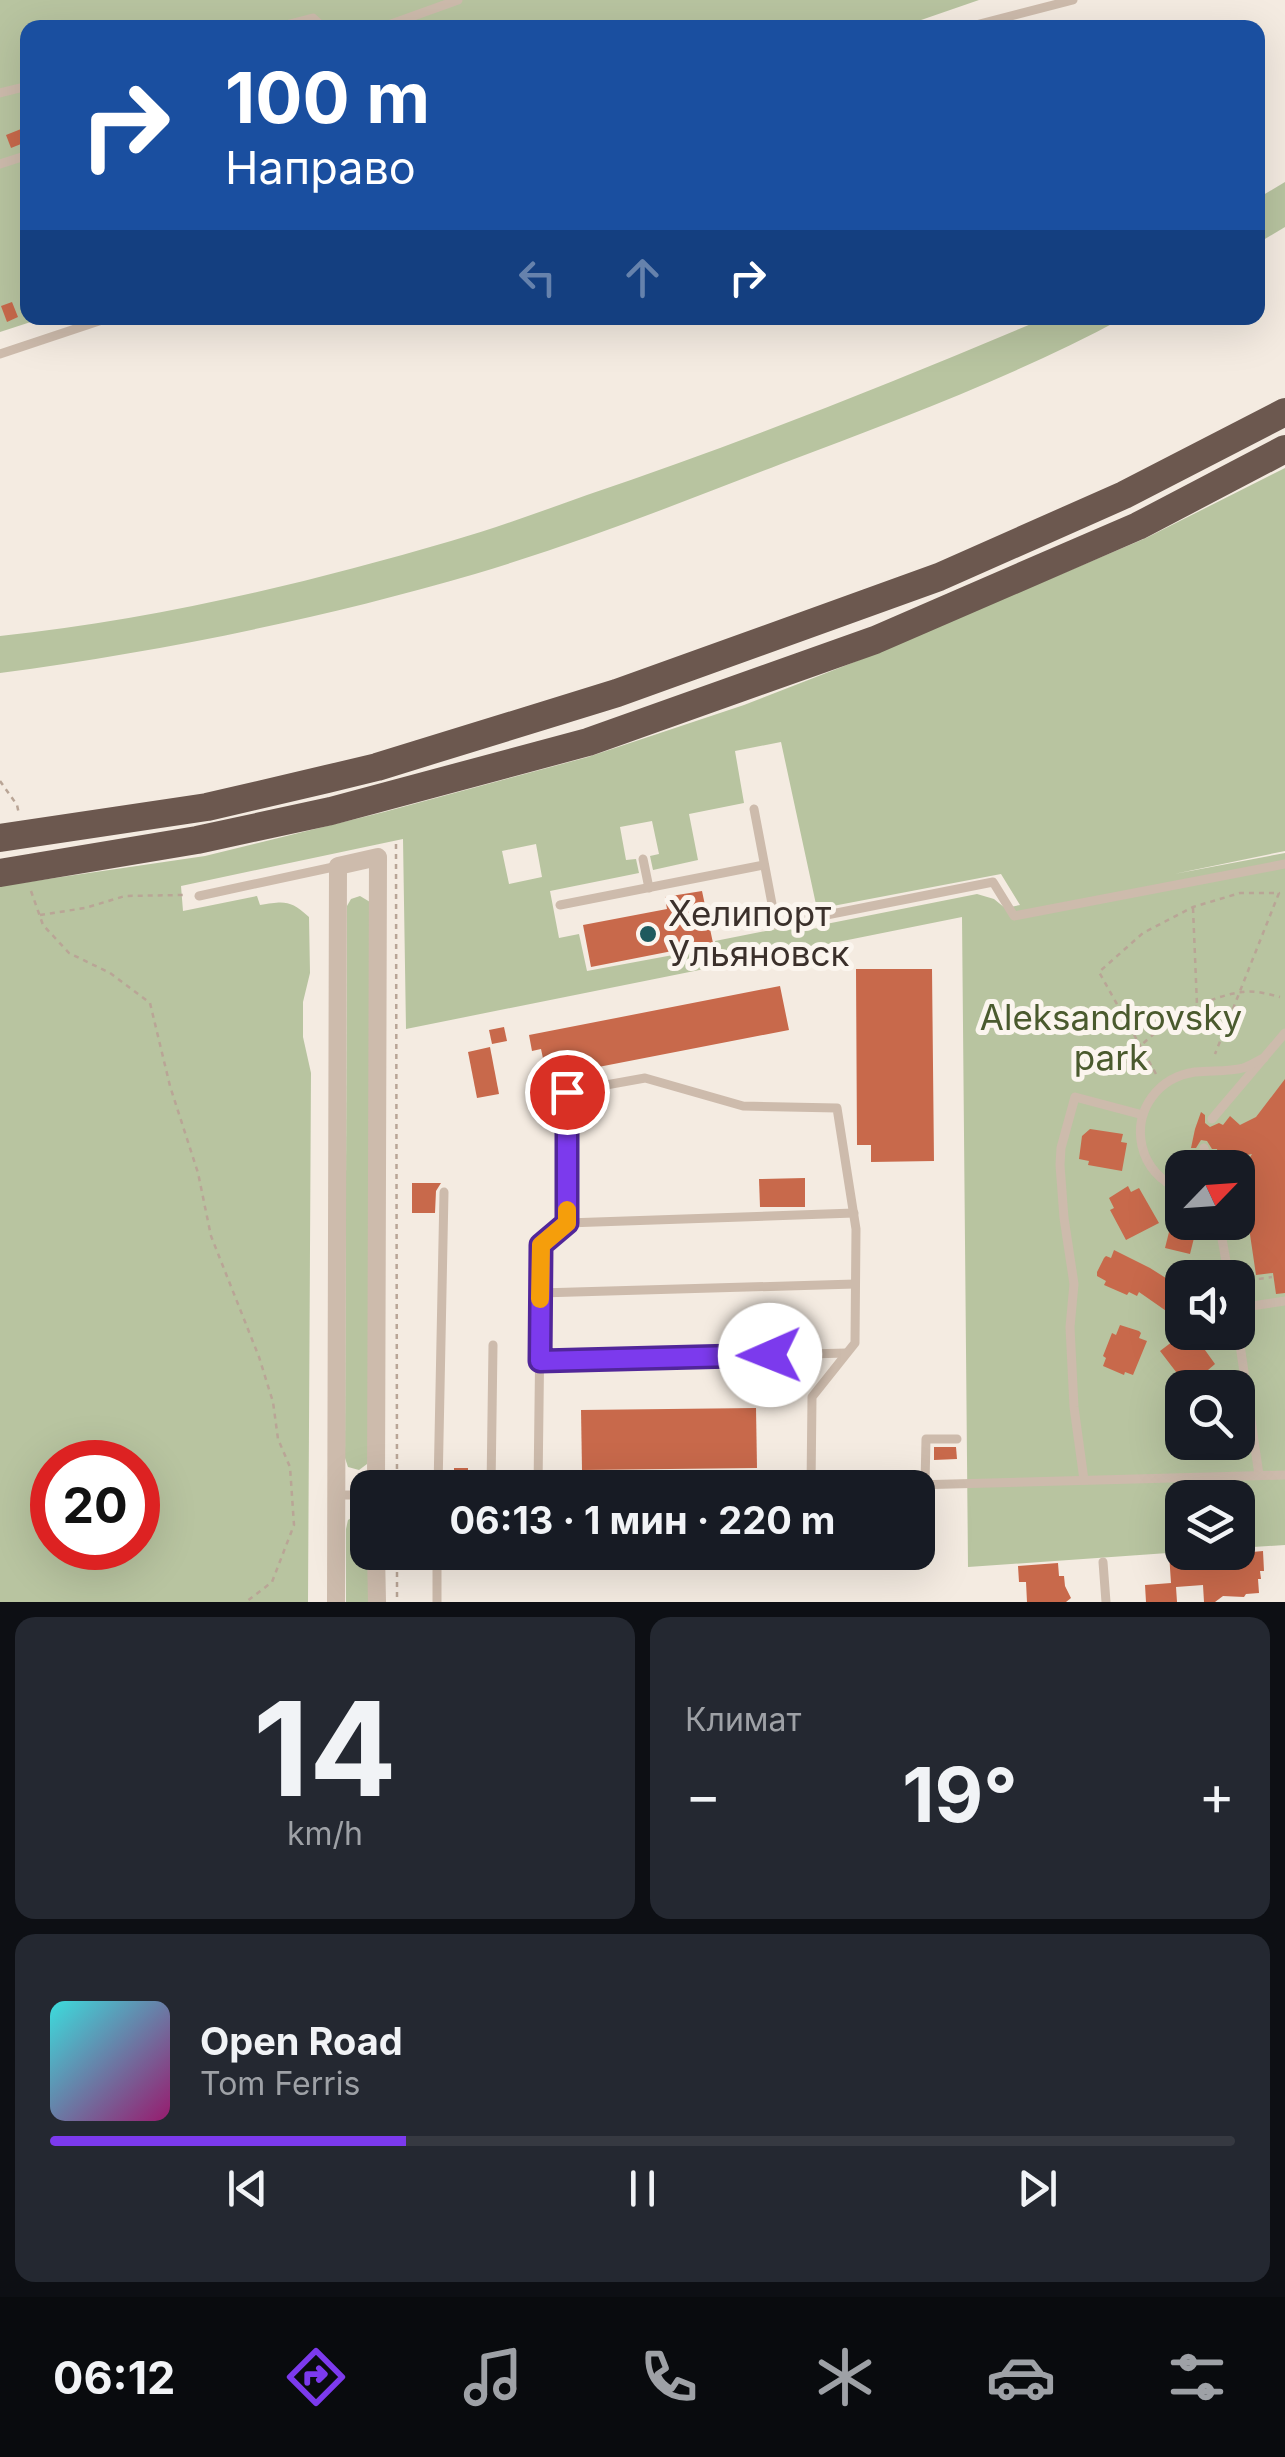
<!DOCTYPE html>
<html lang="ru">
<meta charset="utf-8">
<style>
body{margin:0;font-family:Inter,sans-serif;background:#242831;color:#f1f3f6;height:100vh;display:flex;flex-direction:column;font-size:38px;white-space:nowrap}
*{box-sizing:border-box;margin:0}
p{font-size:32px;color:#9ea1a6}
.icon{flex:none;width:55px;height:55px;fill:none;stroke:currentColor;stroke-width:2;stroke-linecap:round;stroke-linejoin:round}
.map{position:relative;height:1602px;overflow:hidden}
.sheet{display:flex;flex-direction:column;gap:15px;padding:15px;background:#0d0f14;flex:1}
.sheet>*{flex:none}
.hud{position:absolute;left:20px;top:20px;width:1245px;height:305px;border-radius:20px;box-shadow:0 10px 40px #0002;background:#1a4fa0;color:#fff;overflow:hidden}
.needle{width:65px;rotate:65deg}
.fabs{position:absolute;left:1165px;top:1150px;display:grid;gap:20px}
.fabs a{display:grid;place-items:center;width:90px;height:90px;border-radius:20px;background:#171b24;box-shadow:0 10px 40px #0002;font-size:50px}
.speed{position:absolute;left:30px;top:1440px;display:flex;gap:20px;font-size:50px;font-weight:700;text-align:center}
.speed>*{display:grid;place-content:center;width:130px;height:130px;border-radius:50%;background:#171b24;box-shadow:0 10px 40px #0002;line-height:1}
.speed .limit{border:15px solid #d22;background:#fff;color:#111}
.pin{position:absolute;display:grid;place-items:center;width:85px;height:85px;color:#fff;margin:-42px;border:5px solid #fff;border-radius:50%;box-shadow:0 2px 10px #0007}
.me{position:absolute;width:110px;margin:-55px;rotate:269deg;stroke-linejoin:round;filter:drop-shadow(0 0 8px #0008)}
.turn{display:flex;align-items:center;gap:35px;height:210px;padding:0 40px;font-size:45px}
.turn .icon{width:130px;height:130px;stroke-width:2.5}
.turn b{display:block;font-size:70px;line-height:85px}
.lanes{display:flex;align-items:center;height:95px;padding:0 40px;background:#0003;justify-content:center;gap:50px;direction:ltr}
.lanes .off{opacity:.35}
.big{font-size:75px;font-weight:700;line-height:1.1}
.sheet .card{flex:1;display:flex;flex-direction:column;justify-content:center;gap:15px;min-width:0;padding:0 35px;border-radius:20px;background:#242831}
.sheet .dial{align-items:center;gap:0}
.dial b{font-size:130px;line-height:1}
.song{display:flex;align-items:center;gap:30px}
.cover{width:120px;height:120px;border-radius:15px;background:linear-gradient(135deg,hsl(180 70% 55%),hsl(320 70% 35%))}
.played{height:10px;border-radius:5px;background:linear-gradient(90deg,#7c3aed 30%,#363941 30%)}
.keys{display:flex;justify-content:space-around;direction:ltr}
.heat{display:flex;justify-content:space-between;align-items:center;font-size:55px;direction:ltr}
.sheet .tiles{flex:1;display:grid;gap:15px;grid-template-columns:1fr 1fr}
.card:last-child{grid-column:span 2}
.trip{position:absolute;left:350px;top:1470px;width:585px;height:100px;border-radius:20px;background:#171b24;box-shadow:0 10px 40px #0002;font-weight:700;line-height:100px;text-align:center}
.tab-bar{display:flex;height:160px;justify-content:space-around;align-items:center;background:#090b0e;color:#9ea1a6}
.tab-bar .icon{width:70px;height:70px}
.tab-bar .selected{color:#7c3aed}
.tab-bar b{font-size:45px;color:#f1f3f6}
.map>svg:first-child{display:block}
.green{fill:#b8c4a0;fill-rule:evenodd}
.building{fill:#c8694b}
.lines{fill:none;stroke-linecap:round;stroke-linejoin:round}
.path{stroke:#b9a596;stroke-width:2.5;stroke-dasharray:5 5;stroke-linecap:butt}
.service{stroke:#cdbbac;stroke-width:9}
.minor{stroke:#cdbbac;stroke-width:18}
.trunk{stroke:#6c584f;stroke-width:28}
.route-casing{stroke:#51269a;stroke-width:25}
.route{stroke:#7c3aed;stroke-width:18}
.slow{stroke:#f59e0b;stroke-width:18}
.poi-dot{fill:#1f5a5e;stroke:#fbf5ee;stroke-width:4}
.labels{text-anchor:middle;stroke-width:10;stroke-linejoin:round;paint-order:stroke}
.poi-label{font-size:35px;fill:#3b302b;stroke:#fbf5ee;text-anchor:start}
.park-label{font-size:35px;fill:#4a5a2e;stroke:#fbf5ee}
</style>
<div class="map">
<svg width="1285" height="1602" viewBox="0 0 1285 1602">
<rect width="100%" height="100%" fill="#f4ebe1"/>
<g class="green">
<path d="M0 0H979L898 28H28V318H43L0 332Z"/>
<path d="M1285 182V227L1258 243V198Z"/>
<path d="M1045 318H1123C1014 377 897 420 781 464 680 503 579 543 475 574 321 619 158 652 0 673V636C153 620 304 584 451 541 497 528 542 511 587 495 743 442 895 382 1045 318Z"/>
<path d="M1285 468V851L1174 874 1285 853V1545L1238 1548V1498H1182V1552L968 1567 962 917 406 1029 403 839 181 886 183 911 257 896 260 905C285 901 290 900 309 917L310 973 303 1002V1037L311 1073 308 1602H0V886L205 856 384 812 588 757 744 705 857 661 1146 538ZM781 742 817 909 1001 874 1020 905 1005 908 994 899 977 894 821 925V928L793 930 781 928 715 941 716 947 587 971 579 934 559 938 550 891 639 873 636 859 626 860 620 827 652 821 659 854 650 856 653 870 698 860 689 814 744 803 735 751ZM536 844 542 877 509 884 502 851ZM1182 1168H1238V1222H1182ZM1182 1278H1238V1332H1182ZM1182 1388H1238V1442H1182ZM52 1462H138V1548H52Z"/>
<path d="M360 896 370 902 369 1456 367 1464 359 1470 348 1467 345 1458 347 906 351 899Z"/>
<path d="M356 1515 364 1517 367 1521 370 1602H346V1529L348 1520Z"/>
</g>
<g class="building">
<path d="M21 129 26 142 11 148 6 135Z"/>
<path d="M12 302 18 317 7 322 1 306Z"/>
<path d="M702 891 713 943 591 967 583 925 667 909 665 897Z"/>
<path d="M856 969H932L934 1161 871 1162V1145H857Z"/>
<path d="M780 986 789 1030 547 1077 541 1049 532 1051 529 1035Z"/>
<path d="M504 1027 507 1041 492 1044 489 1030Z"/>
<path d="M490 1047 499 1094 477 1098 468 1052Z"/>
<path d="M1285 1079V1293L1276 1294 1273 1273 1256 1275 1243 1187 1238 1182V1176L1252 1154 1219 1161 1217 1149H1212L1207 1141 1201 1140 1196 1148H1191L1195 1129 1201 1112 1205 1115V1123L1210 1127 1219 1123 1223 1125 1230 1116 1240 1125 1256 1117Z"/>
<path d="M1090 1129 1123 1134 1121 1142 1127 1143 1122 1171 1088 1165 1089 1161 1079 1159 1082 1136Z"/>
<path d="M805 1178V1207H760L759 1179Z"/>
<path d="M412 1183H441L436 1191 435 1213H412Z"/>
<path d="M1128 1186 1131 1192 1139 1188 1159 1223 1126 1240 1110 1210 1114 1208 1109 1198Z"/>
<path d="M1171 1224 1196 1230 1190 1254 1165 1248Z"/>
<path d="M1114 1250 1150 1268 1169 1280 1173 1273 1182 1279V1322L1139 1292 1137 1296 1129 1292 1127 1295 1104 1285 1106 1281 1097 1276V1272L1104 1258 1106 1256 1111 1258Z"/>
<path d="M1120 1325 1139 1331 1141 1333 1139 1338 1147 1341 1133 1375 1125 1372 1124 1375 1103 1366 1106 1358 1103 1356 1112 1333 1116 1335Z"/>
<path d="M1185 1332H1190L1200 1343 1215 1364 1208 1370 1210 1372 1192 1386 1186 1378 1183 1381 1160 1351Z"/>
<path d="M756 1408 757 1468 582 1470 581 1410Z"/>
<path d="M934 1447H956L957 1459 934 1460Z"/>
<rect x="454" y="1468" width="14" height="14"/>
<path d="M1263 1551 1264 1571H1260L1261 1579H1258L1259 1593 1246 1594 1244 1597 1223 1596 1215 1602H1204L1203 1585 1176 1587 1177 1602H1146L1145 1585 1171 1583 1169 1553 1224 1552 1225 1570 1241 1553Z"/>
<path d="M1058 1563 1059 1576H1064L1065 1586 1071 1598 1066 1602H1027L1026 1582H1019L1018 1566Z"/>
</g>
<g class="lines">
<g class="path">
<path d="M0 781 17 805 19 814"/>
<path d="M396 844 397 1488"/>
<path d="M31 891 43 925 69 953 110 973 150 1003 170 1086 198 1173 211 1236 259 1357 273 1402 278 1439 290 1467 294 1525 272 1582 246 1602"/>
<path d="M1193 908 1197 1005"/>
<path d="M40 915 85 908 125 896 185 895"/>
<path d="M1123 1065C1150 1031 1198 998 1242 992 1255 990 1268 994 1280 997"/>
<path d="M1156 1074 1099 972 1143 933 1193 907 1240 893H1279L1215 1054"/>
<path d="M1239 1282 1272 1277"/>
<path d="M397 1552V1602"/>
</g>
<g class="service">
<path d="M274 28 313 18 324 28"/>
<path d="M380 28 458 0"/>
<path d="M964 28 1073 0"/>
<path d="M0 93 28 86"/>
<path d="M0 164 28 155"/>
<path d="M0 354 108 318"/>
<path d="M754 809 776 925 993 882 1014 916 1285 864"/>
<path d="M643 859 649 888"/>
<path d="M199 896 338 866"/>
<path d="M560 905 764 865"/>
<path d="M1212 1119 1285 1033"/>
<path d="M1204 1148 1208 1168"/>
<path d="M1182 1191C1162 1182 1147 1168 1142 1146 1134 1109 1159 1077 1195 1072 1211 1070 1227 1072 1243 1068 1250 1066 1257 1061 1264 1058"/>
<path d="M1219 1222 1229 1278"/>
<path d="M567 1223 854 1213"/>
<path d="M540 1293 855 1284"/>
<path d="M1238 1308 1285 1301"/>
<path d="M1238 1331 1259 1475"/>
<path d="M539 1361 846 1353"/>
<path d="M1084 1480 1074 1407 1070 1327 1074 1284 1064 1218 1060 1165 1061 1148 1075 1097 1143 1115"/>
<path d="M925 1484 926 1439H957"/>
<path d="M438 1488 444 1192"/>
<path d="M491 1488 493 1345"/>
<path d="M538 1488 541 1245 567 1223V1092L645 1078 743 1106 837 1108 856 1229 855 1343 812 1397 811 1487"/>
<path d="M801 1488 1285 1475"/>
<path d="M338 1495H368"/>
<path d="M437 1552V1602"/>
<path d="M1103 1562 1106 1602"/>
</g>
<g class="minor">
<path d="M376 1552 377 1602"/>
<path d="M336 1602 338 866 378 857 376 1488"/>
</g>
<g class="trunk">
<path d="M0 838 207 807 327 779 377 767 617 693 939 577 1124 495 1285 412"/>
<path d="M0 873 197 840 331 811 588 742 875 640 1138 526 1285 449"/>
</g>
</g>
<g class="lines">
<g class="route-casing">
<path id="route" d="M567 1092V1223L541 1245 540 1361 770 1355"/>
</g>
<use href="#route" class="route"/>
<path class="slow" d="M540 1299 541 1245 567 1223V1210"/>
</g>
<circle class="poi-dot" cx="648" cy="934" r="10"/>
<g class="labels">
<g class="poi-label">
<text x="668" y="926">Хелипорт<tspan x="668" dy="40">Ульяновск</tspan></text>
</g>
<g class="park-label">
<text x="1111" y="1030">Aleksandrovsky<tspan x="1111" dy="40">park</tspan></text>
</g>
</g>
</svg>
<div class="fabs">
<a><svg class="needle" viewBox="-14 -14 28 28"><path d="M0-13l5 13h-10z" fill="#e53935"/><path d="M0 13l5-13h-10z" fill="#9ea1a6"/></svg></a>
<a><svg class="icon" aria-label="sound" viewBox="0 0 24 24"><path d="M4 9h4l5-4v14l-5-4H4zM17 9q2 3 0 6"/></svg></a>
<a><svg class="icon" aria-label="search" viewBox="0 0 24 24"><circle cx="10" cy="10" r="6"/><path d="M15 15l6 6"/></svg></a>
<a><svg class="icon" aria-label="layers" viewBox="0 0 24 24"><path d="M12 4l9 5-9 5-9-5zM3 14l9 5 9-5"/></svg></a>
</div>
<div class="speed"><div class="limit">20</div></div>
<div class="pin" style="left:567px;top:1092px;background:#d93025"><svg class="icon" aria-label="arrive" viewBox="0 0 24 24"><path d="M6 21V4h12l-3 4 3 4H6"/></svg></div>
<svg class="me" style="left:770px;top:1355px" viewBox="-20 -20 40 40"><circle r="19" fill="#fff"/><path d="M0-13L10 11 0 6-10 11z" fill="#7c3aed"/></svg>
<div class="trip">06:13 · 1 мин · 220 m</div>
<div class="hud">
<div class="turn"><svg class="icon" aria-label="right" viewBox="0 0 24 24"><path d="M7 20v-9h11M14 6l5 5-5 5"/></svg><div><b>100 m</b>Направо</div></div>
<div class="lanes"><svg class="icon off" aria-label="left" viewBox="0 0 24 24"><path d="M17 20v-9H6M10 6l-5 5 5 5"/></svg><svg class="icon off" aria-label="ahead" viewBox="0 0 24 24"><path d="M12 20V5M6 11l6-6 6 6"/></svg><svg class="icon" aria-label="right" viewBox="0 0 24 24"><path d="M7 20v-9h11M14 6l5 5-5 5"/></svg></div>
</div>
</div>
<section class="sheet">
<div class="tiles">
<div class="card dial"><b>14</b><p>km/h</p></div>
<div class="card"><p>Климат</p>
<div class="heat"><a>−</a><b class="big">19°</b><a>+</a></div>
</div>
<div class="card">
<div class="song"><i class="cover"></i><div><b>Open Road</b><p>Tom Ferris</p></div></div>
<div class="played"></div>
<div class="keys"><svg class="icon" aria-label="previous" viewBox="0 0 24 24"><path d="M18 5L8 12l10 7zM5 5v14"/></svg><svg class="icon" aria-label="pause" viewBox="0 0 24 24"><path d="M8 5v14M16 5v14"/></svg><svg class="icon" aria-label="next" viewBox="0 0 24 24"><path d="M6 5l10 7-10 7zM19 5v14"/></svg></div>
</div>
</div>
</section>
<nav class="tab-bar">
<b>06:12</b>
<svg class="icon selected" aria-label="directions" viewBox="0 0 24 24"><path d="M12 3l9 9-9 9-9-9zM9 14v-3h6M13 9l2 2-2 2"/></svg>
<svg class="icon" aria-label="music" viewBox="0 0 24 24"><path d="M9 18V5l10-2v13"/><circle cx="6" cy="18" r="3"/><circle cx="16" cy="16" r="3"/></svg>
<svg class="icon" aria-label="phone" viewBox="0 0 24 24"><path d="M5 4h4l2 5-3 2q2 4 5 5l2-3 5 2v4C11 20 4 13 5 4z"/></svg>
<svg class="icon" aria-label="climate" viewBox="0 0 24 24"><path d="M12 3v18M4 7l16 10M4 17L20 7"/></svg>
<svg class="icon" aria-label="car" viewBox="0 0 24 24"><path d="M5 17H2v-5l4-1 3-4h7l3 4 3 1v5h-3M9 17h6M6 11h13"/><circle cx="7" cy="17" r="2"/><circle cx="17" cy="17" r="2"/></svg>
<svg class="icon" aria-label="filters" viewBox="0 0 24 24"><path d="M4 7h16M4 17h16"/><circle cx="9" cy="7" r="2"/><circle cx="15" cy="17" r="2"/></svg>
</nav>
